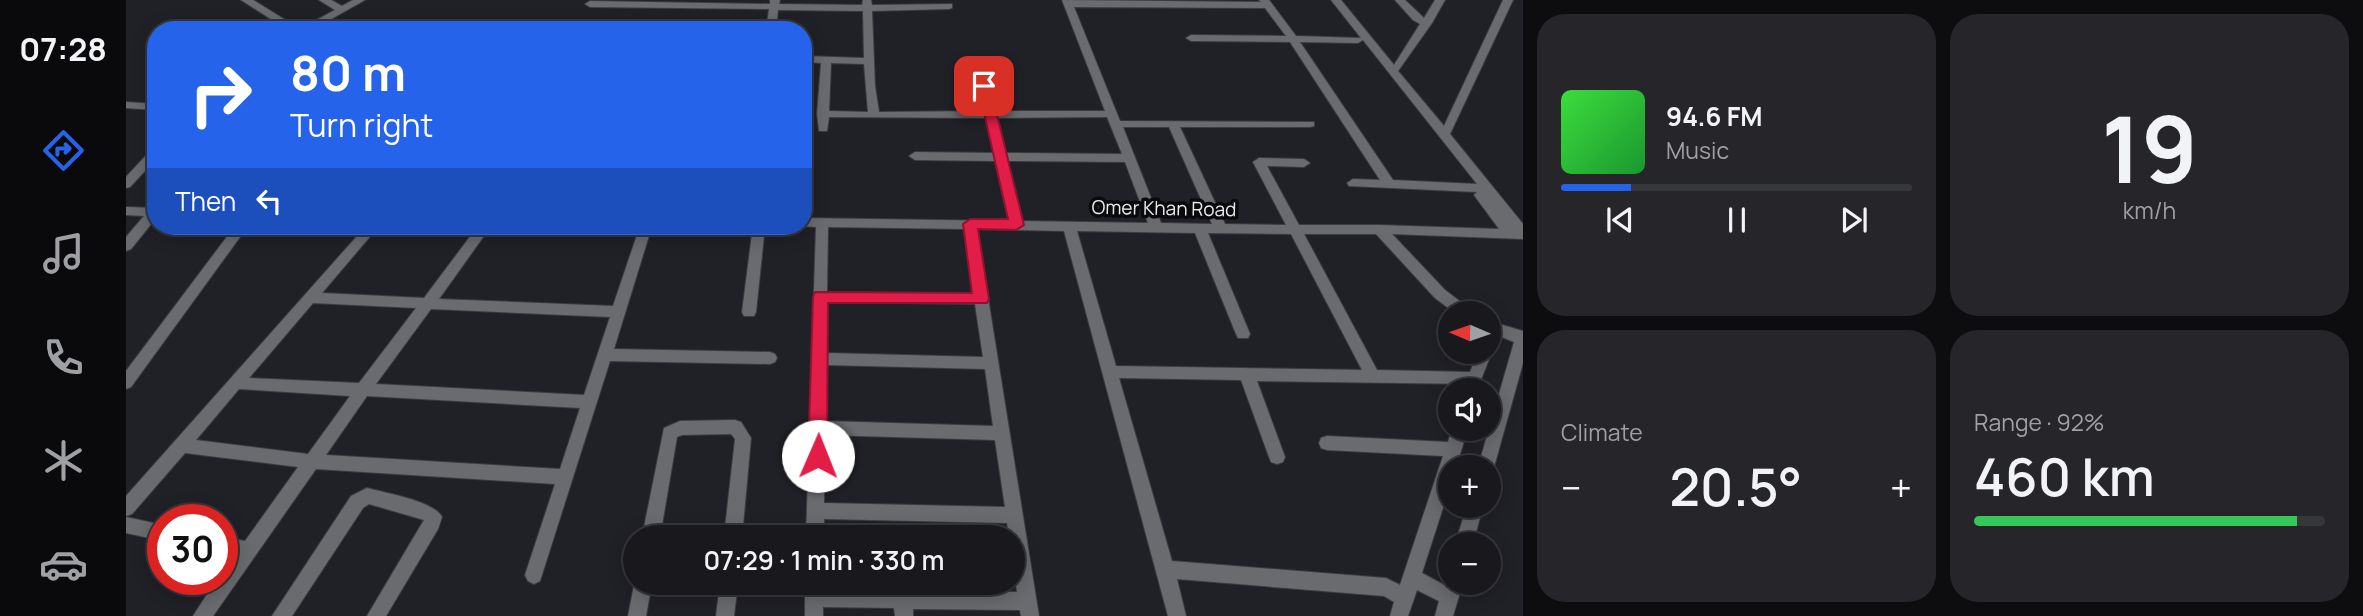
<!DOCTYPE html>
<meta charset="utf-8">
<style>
body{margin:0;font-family:Manrope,sans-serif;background:#25252a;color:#f1f3f6;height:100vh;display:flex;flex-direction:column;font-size:26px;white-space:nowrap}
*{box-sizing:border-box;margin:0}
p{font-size:23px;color:#9fa0a4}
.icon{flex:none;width:38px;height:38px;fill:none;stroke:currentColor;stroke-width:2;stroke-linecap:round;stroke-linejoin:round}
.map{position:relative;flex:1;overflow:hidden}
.sheet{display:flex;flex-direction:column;gap:14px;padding:14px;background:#0d0d10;width:840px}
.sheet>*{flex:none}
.top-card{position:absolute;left:21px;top:21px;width:665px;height:214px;border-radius:28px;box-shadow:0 4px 18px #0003,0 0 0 2px #36373b;background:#2563eb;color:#fff;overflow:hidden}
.needle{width:46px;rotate:272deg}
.buttons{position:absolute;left:1312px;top:301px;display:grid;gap:14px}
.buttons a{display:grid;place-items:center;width:63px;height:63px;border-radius:50%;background:#18181d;box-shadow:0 4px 18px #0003,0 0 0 2px #36373b;font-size:35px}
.speed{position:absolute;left:21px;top:504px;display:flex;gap:14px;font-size:35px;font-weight:700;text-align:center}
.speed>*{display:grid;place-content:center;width:91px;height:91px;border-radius:50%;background:#18181d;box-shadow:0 4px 18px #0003,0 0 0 2px #36373b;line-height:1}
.speed .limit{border:10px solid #d22;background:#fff;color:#111}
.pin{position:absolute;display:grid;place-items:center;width:60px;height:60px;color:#fff;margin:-30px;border-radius:14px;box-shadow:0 4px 10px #0006}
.me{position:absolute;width:77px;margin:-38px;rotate:1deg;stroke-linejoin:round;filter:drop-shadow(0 0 5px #0008)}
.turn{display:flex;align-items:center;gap:24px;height:147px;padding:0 28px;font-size:32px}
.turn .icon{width:91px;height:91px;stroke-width:2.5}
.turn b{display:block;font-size:49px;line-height:60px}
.then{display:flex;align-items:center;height:66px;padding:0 28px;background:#0003;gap:14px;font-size:26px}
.big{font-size:52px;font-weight:600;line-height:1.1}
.sheet .card{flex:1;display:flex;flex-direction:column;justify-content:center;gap:10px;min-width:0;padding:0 24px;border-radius:28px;background:#25252a}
.sheet .dial{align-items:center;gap:0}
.dial b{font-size:91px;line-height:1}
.song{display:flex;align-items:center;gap:21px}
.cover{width:84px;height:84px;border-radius:10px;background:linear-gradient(135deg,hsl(120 70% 55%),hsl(130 70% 35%))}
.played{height:7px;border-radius:4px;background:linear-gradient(90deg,#2563eb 20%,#36373b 20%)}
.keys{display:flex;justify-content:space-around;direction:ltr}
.heat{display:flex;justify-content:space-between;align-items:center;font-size:38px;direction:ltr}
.charge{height:10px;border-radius:5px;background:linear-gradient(90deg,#34c759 92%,#36373b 0)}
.sheet .tiles{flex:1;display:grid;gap:14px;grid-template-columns:repeat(2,1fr)}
.trip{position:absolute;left:497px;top:525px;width:402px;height:70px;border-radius:35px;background:#18181d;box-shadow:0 4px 18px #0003,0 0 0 2px #36373b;font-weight:600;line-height:70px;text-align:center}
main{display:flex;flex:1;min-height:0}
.menu{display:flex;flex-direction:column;width:126px;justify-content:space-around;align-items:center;background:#0a0a0c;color:#9fa0a4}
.menu .icon{width:49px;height:49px}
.menu .on{color:#2563eb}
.menu b{font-size:32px;color:#f1f3f6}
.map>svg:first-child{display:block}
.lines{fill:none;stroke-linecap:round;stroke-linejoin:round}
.minor-casing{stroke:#3c3c43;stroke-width:2}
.minor{fill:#6a6b6f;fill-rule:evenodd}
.route{fill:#e11d48;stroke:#92132f;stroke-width:2}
.labels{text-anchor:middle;stroke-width:7;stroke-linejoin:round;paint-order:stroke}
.street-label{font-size:19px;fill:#e9eaef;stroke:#0a0a0d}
</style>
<main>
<nav class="menu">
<b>07:28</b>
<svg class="icon on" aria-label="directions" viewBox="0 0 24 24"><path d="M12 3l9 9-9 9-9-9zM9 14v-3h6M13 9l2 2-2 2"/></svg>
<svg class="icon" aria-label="music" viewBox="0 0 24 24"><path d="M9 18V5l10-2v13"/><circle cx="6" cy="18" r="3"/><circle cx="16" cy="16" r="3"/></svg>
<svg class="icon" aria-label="phone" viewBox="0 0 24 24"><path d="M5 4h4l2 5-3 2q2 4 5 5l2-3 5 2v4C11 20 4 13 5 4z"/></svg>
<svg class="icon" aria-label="climate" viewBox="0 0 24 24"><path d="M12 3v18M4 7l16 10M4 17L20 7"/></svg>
<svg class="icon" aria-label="car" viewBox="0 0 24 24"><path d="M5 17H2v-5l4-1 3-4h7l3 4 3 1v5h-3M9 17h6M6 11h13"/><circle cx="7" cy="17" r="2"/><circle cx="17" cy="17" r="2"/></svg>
</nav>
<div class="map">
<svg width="1397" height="616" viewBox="0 0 1397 616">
<rect width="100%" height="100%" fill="#202027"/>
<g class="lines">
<g class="minor-casing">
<g id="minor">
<path d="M115 0H127L174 29 209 10 193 0H205L216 6 227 0H239L186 30H162Z"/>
<path d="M644 0H654L653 4 736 5 737 0H745L746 5 826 4V8L823 9 746 11 749 86 753 112 858 111 853 86 858 83 863 86 869 111H979L936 0 1135 2 1133 0H1143L1170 36 1235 38 1205 0H1215L1268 65 1294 24 1287 20 1269 0H1279L1298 18 1309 0H1319L1306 23 1272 71 1318 126 1377 0H1387L1324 134 1397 224V239L1266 234 1319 290 1344 309 1346 313H1329L1309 298 1250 234H1178L1251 370 1344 372 1352 352H1363V348L1366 352 1354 382 1349 384 1131 381 1159 457 1157 462 1151 464 1145 462 1143 457 1115 380 993 378 1046 561 1260 578 1274 585 1317 456 1201 450 1195 448 1193 443 1195 438 1201 436 1322 442 1326 429H1342L1330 467H1325V483L1296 573 1318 585 1322 577 1325 575V583H1337L1327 616H1309L1313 601 1291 590 1282 616H1264L1268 602 1258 596 1051 579 1060 616H1042L938 231 851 229 913 616H895L894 610 787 609V616H769L768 608 697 607V616H679V583H697V589L891 592 887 565V537H883L881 523 698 519V537H680L690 227 675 226H677V218L883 221 869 161 789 160 783 156 789 152 868 153 860 118 703 117 701 131H693L691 114 695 63 677 62V56L738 58 737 11 652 10 650 30H640L643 9 464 7 459 4 464 1 644 4ZM948 7 1139 8 1160 36 1065 35 1060 38 1065 41 1164 42 1254 180 1227 179 1221 183 1223 186 1351 192 1348 195 1373 229 1253 225H1173L1141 166 1178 167 1184 163 1178 159 1133 158 1127 162 1160 225 1099 224 1054 127H1184L1188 126V122L994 121ZM1237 40 1351 184 1267 180 1174 42 1232 43ZM705 63 738 64 742 112 703 111ZM981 117 996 154 879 153 871 118ZM997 127H1043L1086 224 1035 223ZM881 161 999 162 1022 223 896 221ZM702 227 838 229 848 294 701 292ZM951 231 1069 233 1110 334 1112 338H1122L1124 334 1082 233 1165 234 1236 370 990 366ZM701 302 849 304 857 357 700 353ZM700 365 859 369 867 426 699 421ZM699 435 869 440 879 507 698 503Z"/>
<path d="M0 102 30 104V110L0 108Z"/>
<path d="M30 148V159L4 187 0 188V177L26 149Z"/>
<path d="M0 207 30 208V218L5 249 0 251V237L18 216 0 215Z"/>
<path d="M109 226H122L5 387 0 389V371Z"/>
<path d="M240 226H253L196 293 298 298 352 226H365L313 299 487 306 514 226H526L488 349 644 352 649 354 651 358 649 362 644 364 484 361 414 581 408 584 402 581 399 575 429 484 190 469 87 616H67L91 579H96V572L108 556 96 554V537L119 541 172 467 59 453 6 514 0 516V496ZM187 303 290 308 233 383 123 378ZM305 309 484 317 458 395 250 384ZM113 389 224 396 182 454 70 440ZM241 396 454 408 434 469 200 455Z"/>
<path d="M627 226H639L630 312 628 316H618L616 312Z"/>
<path d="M1363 321 1397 331V363L1368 467 1363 473V467H1352L1388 342 1363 332Z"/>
<path d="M609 420 615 422 625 438 616 537H598L609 439 605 434 556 435 551 437 534 537H516L538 428 554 421Z"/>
<path d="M241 488C259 493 308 501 316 517L312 529 260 616H241L298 520 243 504 237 508 166 616H146L225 496Z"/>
<path d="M1341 506H1357L1347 544H1329Z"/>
<path d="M0 517 37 525V541L0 533Z"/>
<path d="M509 580V583H526L520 616H502Z"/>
<path d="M594 583H612L608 616H590Z"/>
</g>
</g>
<use href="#minor" class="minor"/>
</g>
<path class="route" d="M858 82 864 86 898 225 890 230 852 229 863 299 861 303H702L701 456 698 461 692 464 685 461 682 456 687 297 689 292 846 293 837 224 844 219H882L852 86Z"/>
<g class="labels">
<g class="street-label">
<text transform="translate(1038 208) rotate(1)" y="7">Omer Khan Road</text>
</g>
</g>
</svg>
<div class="buttons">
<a><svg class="needle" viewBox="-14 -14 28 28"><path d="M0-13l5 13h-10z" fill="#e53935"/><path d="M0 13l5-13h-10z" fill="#9fa0a4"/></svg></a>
<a><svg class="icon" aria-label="sound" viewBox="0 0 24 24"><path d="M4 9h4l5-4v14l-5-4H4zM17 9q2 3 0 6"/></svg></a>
<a>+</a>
<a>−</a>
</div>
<div class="speed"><div class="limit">30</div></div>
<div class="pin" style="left:858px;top:86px;background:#d93025"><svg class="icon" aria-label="arrive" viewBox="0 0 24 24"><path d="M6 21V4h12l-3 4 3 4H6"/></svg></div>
<svg class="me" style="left:692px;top:456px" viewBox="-20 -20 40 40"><circle r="19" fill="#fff"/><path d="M0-13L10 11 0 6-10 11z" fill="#e11d48"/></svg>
<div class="trip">07:29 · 1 min · 330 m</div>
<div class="top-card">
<div class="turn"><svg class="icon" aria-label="right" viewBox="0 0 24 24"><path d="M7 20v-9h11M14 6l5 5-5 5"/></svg><div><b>80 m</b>Turn right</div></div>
<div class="then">Then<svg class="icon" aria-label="left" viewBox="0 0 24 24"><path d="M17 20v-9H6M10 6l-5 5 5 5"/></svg></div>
</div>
</div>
<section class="sheet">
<div class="tiles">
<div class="card">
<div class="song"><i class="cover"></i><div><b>94.6 FM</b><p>Music</p></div></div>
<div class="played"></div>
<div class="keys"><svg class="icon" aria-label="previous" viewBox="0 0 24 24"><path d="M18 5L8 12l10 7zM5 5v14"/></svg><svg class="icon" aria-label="pause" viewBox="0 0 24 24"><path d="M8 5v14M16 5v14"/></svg><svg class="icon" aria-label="next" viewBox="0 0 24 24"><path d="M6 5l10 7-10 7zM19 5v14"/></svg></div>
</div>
<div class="card dial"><b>19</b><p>km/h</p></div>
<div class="card"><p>Climate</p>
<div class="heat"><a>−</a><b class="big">20.5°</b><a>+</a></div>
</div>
<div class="card"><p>Range · 92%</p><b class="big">460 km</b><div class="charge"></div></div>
</div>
</section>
</main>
